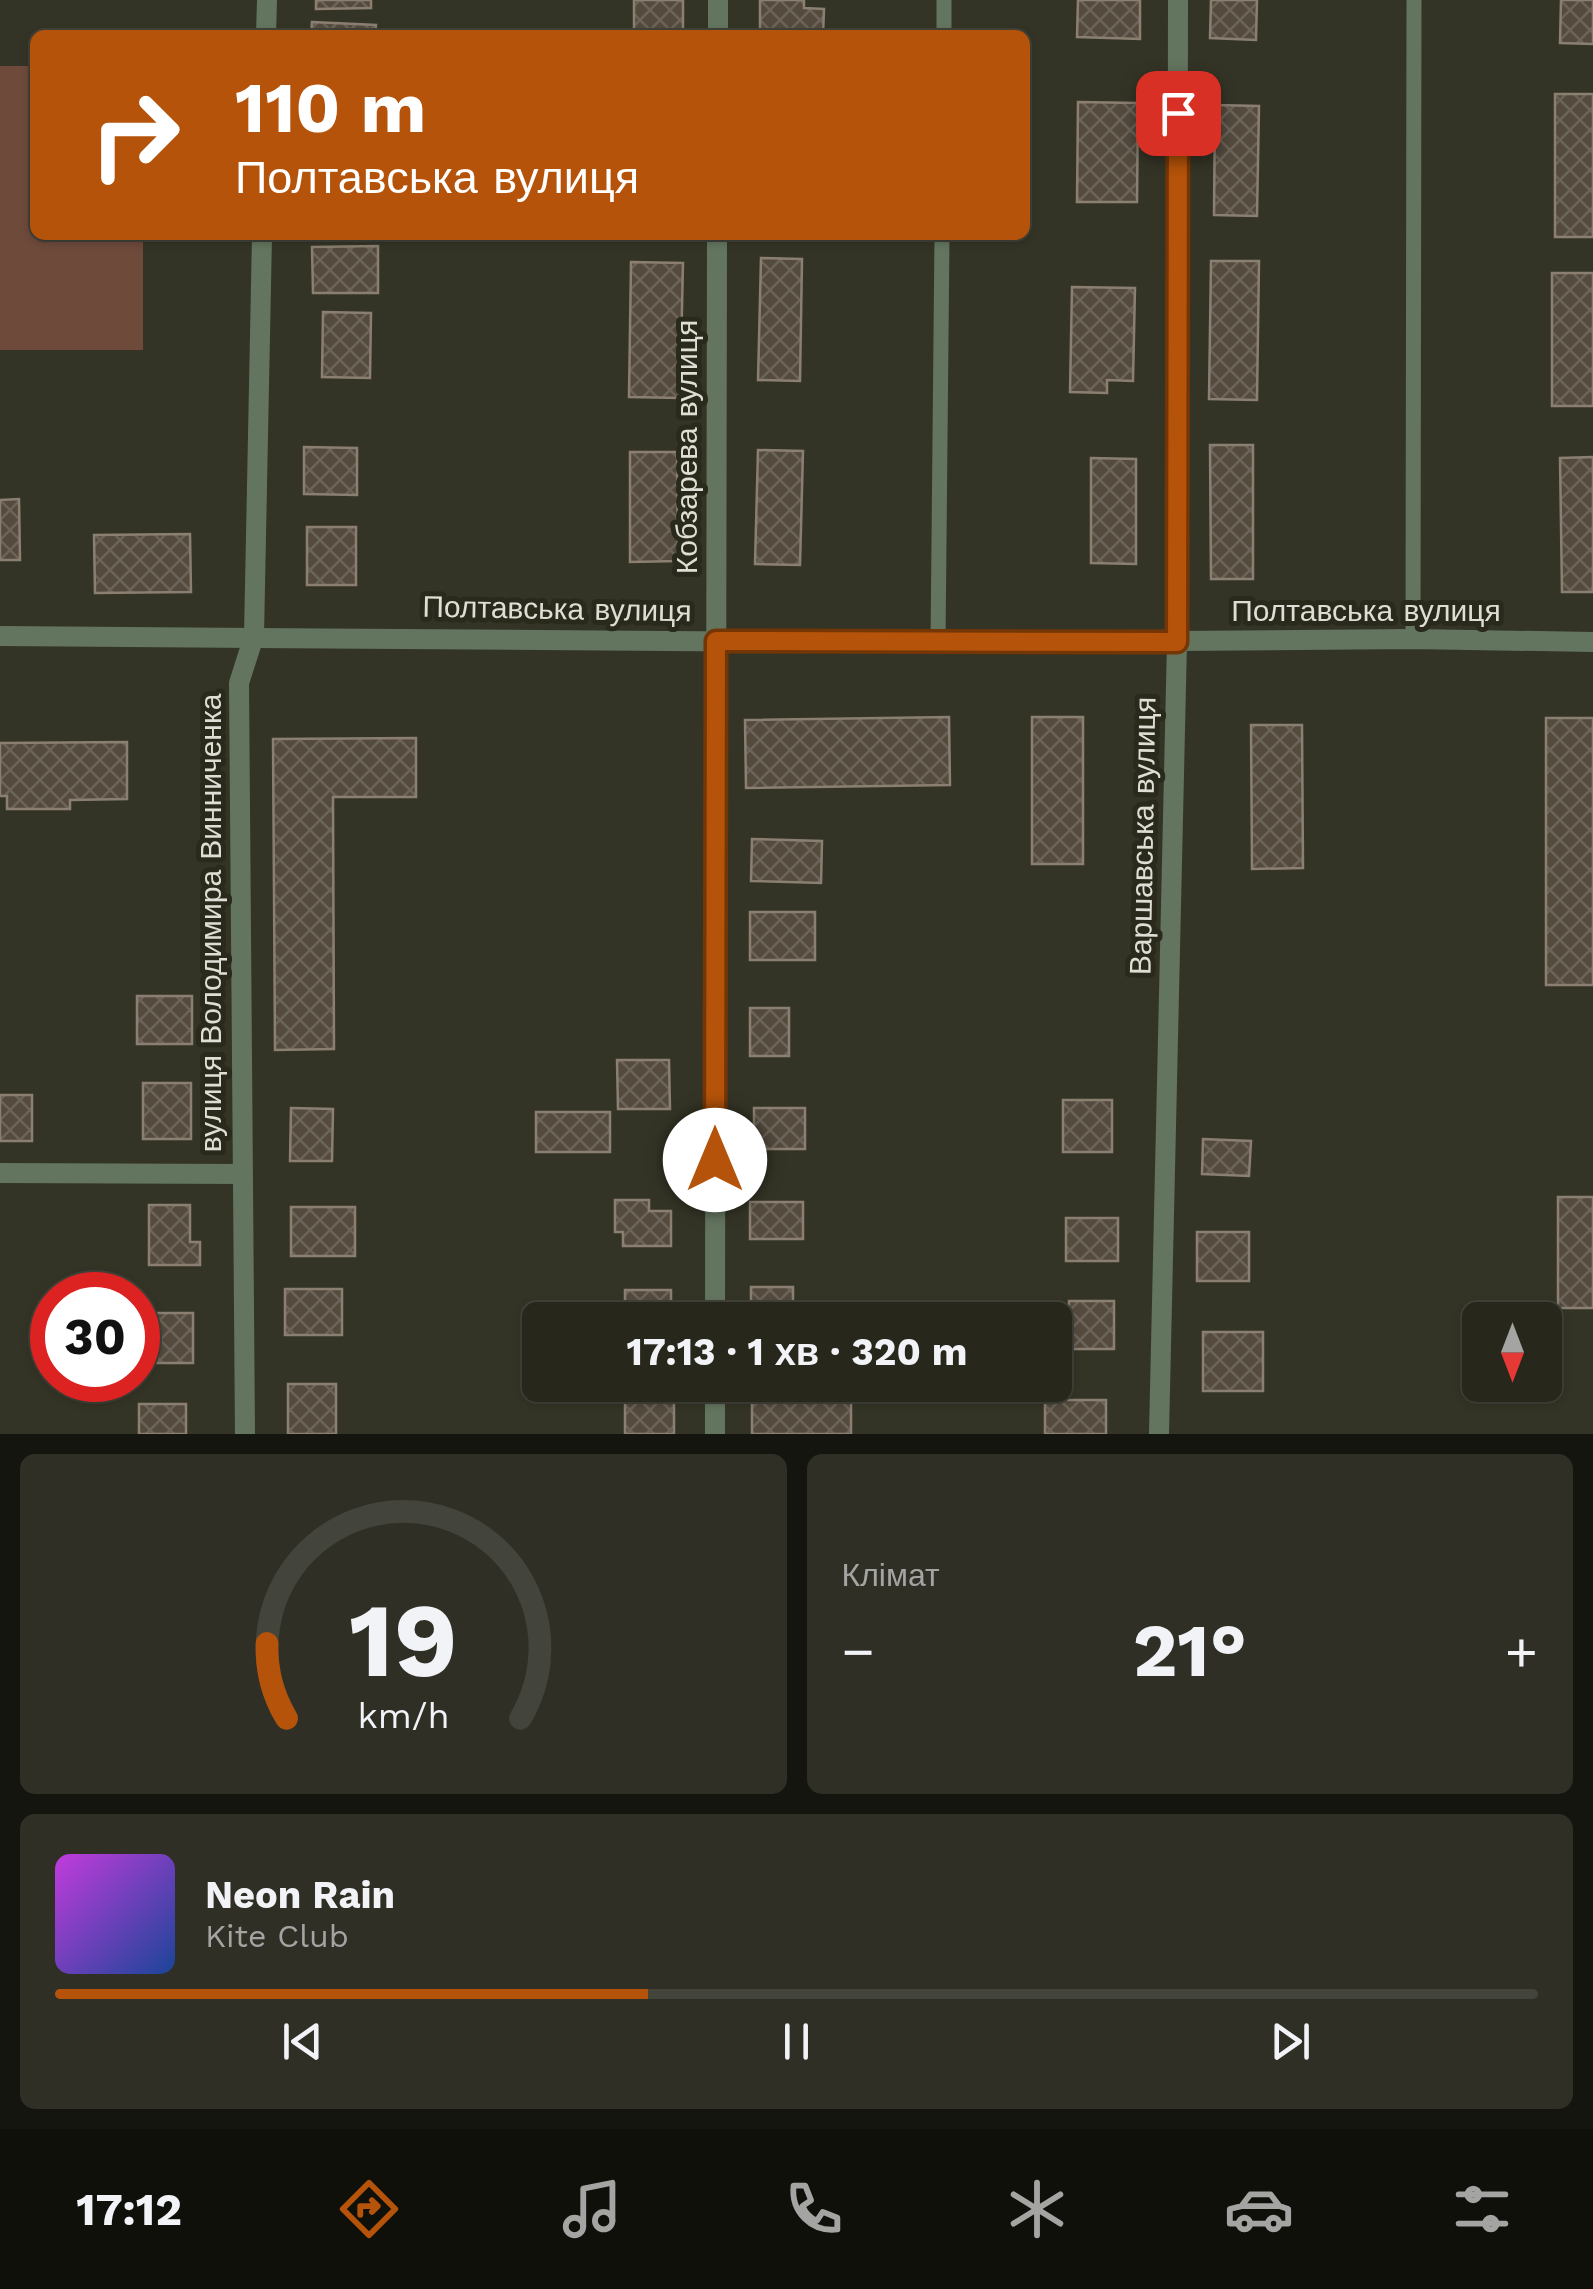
<!DOCTYPE html>
<html lang="uk">
<meta charset="utf-8">
<style>
body{margin:0;font-family:"Work Sans",sans-serif;background:#2f2f25;color:#f1f3f6;height:100vh;display:flex;flex-direction:column;font-size:38px;white-space:nowrap}
*{box-sizing:border-box;margin:0}
p{font-size:32px;color:#a4a5a3}
.icon{flex:none;width:55px;height:55px;fill:none;stroke:currentColor;stroke-width:2;stroke-linecap:round;stroke-linejoin:round}
.map{position:relative;height:1434px;overflow:hidden}
.side{display:flex;flex-direction:column;gap:20px;padding:20px;background:#15150f;flex:1}
.side>*{flex:none}
.top-card{position:absolute;left:30px;top:30px;width:1000px;height:210px;border-radius:15px;box-shadow:0 2px 8px #0004,0 0 0 2px #43443b;background:#b45309;color:#fff;overflow:hidden}
.needle{width:65px;rotate:180deg}
.tools{position:absolute;left:1462px;top:1302px;display:grid;gap:20px}
.tools a{display:grid;place-items:center;width:100px;height:100px;border-radius:15px;background:#27271c;box-shadow:0 2px 8px #0004,0 0 0 2px #43443b;font-size:50px}
.speed{position:absolute;left:30px;top:1272px;display:flex;gap:20px;font-size:50px;font-weight:700;text-align:center}
.speed>*{display:grid;place-content:center;width:130px;height:130px;border-radius:50%;background:#27271c;box-shadow:0 2px 8px #0004,0 0 0 2px #43443b;line-height:1}
.speed .limit{border:15px solid #d22;background:#fff;color:#111}
.pin{position:absolute;display:grid;place-items:center;width:85px;height:85px;color:#fff;margin:-42px;border-radius:20px;box-shadow:0 5px 15px #0006}
.me{position:absolute;width:110px;margin:-55px;rotate:0deg;stroke-linejoin:round;filter:drop-shadow(0 0 8px #0008)}
.turn{display:flex;align-items:center;gap:35px;height:210px;padding:0 40px;font-size:45px}
.turn .icon{width:130px;height:130px;stroke-width:2.5}
.turn b{display:block;font-size:70px;line-height:85px}
.big{font-size:75px;font-weight:700;line-height:1.1}
.side .tile{flex:1;display:flex;flex-direction:column;justify-content:center;gap:15px;min-width:0;padding:0 35px;border-radius:15px;background:#2f2f25}
.side .dial{align-items:center;gap:0}
.dial svg{height:260px;overflow:visible;fill:none;stroke:#43443b;stroke-width:7;stroke-linecap:round;text-anchor:middle}
.dial text{fill:#f1f3f6;stroke:none}
.song{display:flex;align-items:center;gap:30px}
.cover{width:120px;height:120px;border-radius:15px;background:linear-gradient(135deg,hsl(290 70% 55%),hsl(220 70% 35%))}
.played{height:10px;border-radius:5px;background:linear-gradient(90deg,#b45309 40%,#43443b 40%)}
.keys{display:flex;justify-content:space-around;direction:ltr}
.heat{display:flex;justify-content:space-between;align-items:center;font-size:55px;direction:ltr}
.side .tiles{flex:1;display:grid;gap:20px;grid-template-columns:1fr 1fr}
.tile:last-child{grid-column:span 2}
.trip{position:absolute;left:522px;top:1302px;width:550px;height:100px;border-radius:15px;background:#27271c;box-shadow:0 2px 8px #0004,0 0 0 2px #43443b;font-weight:700;line-height:100px;text-align:center}
.dock{display:flex;height:160px;justify-content:space-around;align-items:center;background:#10100b;color:#a4a5a3}
.dock .icon{width:70px;height:70px}
.dock .current{color:#b45309}
.dock b{font-size:45px;color:#f1f3f6}
.map>svg:first-child{display:block}
.green{fill:#6e4a3b}
.building{fill:url(#building-cross-hatch);stroke:#8a7f71;stroke-width:2.5}
.lines{fill:none;stroke-linecap:round;stroke-linejoin:round}
.lane{stroke:#63755f;stroke-width:15}
.street{stroke:#63755f;stroke-width:20}
.route-casing{stroke:#753606;stroke-width:25}
.route{stroke:#b45309;stroke-width:18}
.labels{text-anchor:middle;stroke-width:10;stroke-linejoin:round;paint-order:stroke}
.street-label{font-size:30px;fill:#deded5;stroke:#2a2a1c}
</style>
<div class="map">
<svg width="1593" height="1434" viewBox="0 0 1593 1434">
<defs>
<pattern id="building-cross-hatch" width="8" height="8" patternUnits="userSpaceOnUse" patternTransform="scale(2.5)"><rect width="8" height="8" fill="#544b3e"/><path d="M0 0l8 8M0 8l8-8" fill="none" stroke="#6c6459"/></pattern>
</defs>
<rect width="100%" height="100%" fill="#343426"/>
<path class="green" d="M0 66H35V235H143V350H0Z"/>
<g class="building">
<path d="M316 0H371V8L316 9Z"/>
<rect x="634" y="0" width="49" height="35"/>
<path d="M760 0H804V8L824 9 823 35H760Z"/>
<path d="M1078 0H1140V39L1077 37Z"/>
<path d="M1211 0H1257L1256 40 1210 38Z"/>
<path d="M1561 0H1593V44L1560 43Z"/>
<path d="M312 22 376 25 375 35H311Z"/>
<rect x="1555" y="94" width="38" height="143"/>
<path d="M1078 102 1138 103 1137 202H1077Z"/>
<path d="M1215 105 1259 106 1257 216 1214 215Z"/>
<path d="M378 246V293H313L312 247Z"/>
<path d="M761 258 802 259 800 381 758 380Z"/>
<path d="M1211 261H1259L1257 400 1209 399Z"/>
<path d="M631 262 683 263 680 398 629 397Z"/>
<rect x="1552" y="273" width="41" height="133"/>
<path d="M1072 287 1135 288 1133 381 1107 380V393L1070 392Z"/>
<path d="M323 312 371 313 370 378 322 377Z"/>
<path d="M1210 445H1253V579H1211Z"/>
<path d="M304 447 357 448V495L304 494Z"/>
<path d="M758 450 803 451 800 565 755 564Z"/>
<path d="M630 452H677L678 561 630 562Z"/>
<path d="M1593 457V592H1562L1560 458Z"/>
<path d="M1091 458 1136 459V564L1091 563Z"/>
<path d="M19 499 20 560H0V500Z"/>
<rect x="307" y="527" width="49" height="58"/>
<path d="M190 534 191 592 95 593 94 535Z"/>
<path d="M949 717 950 785 746 788 745 720Z"/>
<rect x="1032" y="717" width="51" height="147"/>
<rect x="1546" y="718" width="47" height="267"/>
<path d="M1251 725H1302L1303 868 1252 869Z"/>
<path d="M416 738V797H333L334 1049 275 1050 273 739Z"/>
<path d="M127 742V799L70 800V809H7V796H0V743Z"/>
<path d="M752 839 822 841 821 883 751 881Z"/>
<rect x="750" y="912" width="65" height="48"/>
<rect x="137" y="996" width="55" height="48"/>
<rect x="750" y="1008" width="39" height="48"/>
<path d="M617 1060H669L670 1109H618Z"/>
<rect x="143" y="1083" width="48" height="56"/>
<rect x="0" y="1095" width="32" height="46"/>
<rect x="1063" y="1100" width="49" height="52"/>
<path d="M291 1108 333 1109 332 1161H290Z"/>
<rect x="754" y="1108" width="51" height="41"/>
<rect x="536" y="1112" width="74" height="40"/>
<path d="M1203 1139 1251 1141 1249 1176 1202 1174Z"/>
<rect x="1558" y="1197" width="35" height="111"/>
<path d="M615 1200H649V1211H671V1246H623V1232H615Z"/>
<rect x="750" y="1202" width="53" height="37"/>
<path d="M149 1205H190V1242H200V1265H149Z"/>
<rect x="291" y="1207" width="64" height="49"/>
<rect x="1066" y="1218" width="52" height="43"/>
<rect x="1197" y="1232" width="52" height="49"/>
<rect x="751" y="1287" width="42" height="33"/>
<rect x="285" y="1289" width="57" height="46"/>
<rect x="625" y="1290" width="46" height="30"/>
<rect x="1069" y="1301" width="45" height="48"/>
<rect x="138" y="1313" width="55" height="50"/>
<rect x="1203" y="1332" width="60" height="59"/>
<rect x="288" y="1384" width="48" height="50"/>
<rect x="625" y="1392" width="49" height="42"/>
<rect x="752" y="1395" width="99" height="39"/>
<rect x="1045" y="1400" width="61" height="34"/>
<rect x="139" y="1404" width="47" height="30"/>
</g>
<g class="lines">
<g class="lane">
<path d="M944 35V0"/>
<path d="M1413 639 1414 0"/>
<path d="M938 643 942 235"/>
</g>
<g class="street">
<path d="M266 35 267 0"/>
<path d="M718 35V0"/>
<path d="M0 636 938 643 1413 639 1593 642"/>
<path d="M0 1173 242 1174"/>
<path d="M715 1320 717 235"/>
<path d="M245 1434 239 683 254 636 262 235"/>
<path d="M715 1434V1385"/>
<path d="M1159 1434 1177 642 1178 0"/>
</g>
</g>
<g class="lines">
<g class="route-casing">
<path id="route" d="M715 1160 716 641 1177 642 1178 113"/>
</g>
<use href="#route" class="route"/>
</g>
<g class="labels">
<g class="street-label">
<text transform="translate(687 447) rotate(-90)" y="10">Кобзарева вулиця</text>
<text transform="translate(557 609) rotate(1)" y="10">Полтавська вулиця</text>
<text x="1366" y="621">Полтавська вулиця</text>
<text transform="translate(1143 836) rotate(-89)" y="10">Варшавська вулиця</text>
<text transform="translate(211 923) rotate(-90)" y="10">вулиця Володимира Винниченка</text>
</g>
</g>
</svg>
<div class="tools">
<a><svg class="needle" viewBox="-14 -14 28 28"><path d="M0-13l5 13h-10z" fill="#e53935"/><path d="M0 13l5-13h-10z" fill="#a4a5a3"/></svg></a>
</div>
<div class="speed"><div class="limit">30</div></div>
<div class="pin" style="left:1178px;top:113px;background:#d93025"><svg class="icon" aria-label="arrive" viewBox="0 0 24 24"><path d="M6 21V4h12l-3 4 3 4H6"/></svg></div>
<svg class="me" style="left:715px;top:1160px" viewBox="-20 -20 40 40"><circle r="19" fill="#fff"/><path d="M0-13L10 11 0 6-10 11z" fill="#b45309"/></svg>
<div class="trip">17:13 · 1 хв · 320 m</div>
<div class="top-card">
<div class="turn"><svg class="icon" aria-label="right" viewBox="0 0 24 24"><path d="M7 20v-9h11M14 6l5 5-5 5"/></svg><div><b>110 m</b>Полтавська вулиця</div></div>
</div>
</div>
<section class="side">
<div class="tiles">
<div class="tile dial"><svg viewBox="0 0 100 80">
<path d="M14 69A42 42 0 1 1 86 69"/>
<path d="M14 69A42 42 0 0 1 8 46" stroke="#b45309"/>
<text x="50" y="56" font-size="32" font-weight="700">19</text>
<text x="50" y="72" font-size="11">km/h</text>
</svg></div>
<div class="tile"><p>Клімат</p>
<div class="heat"><a>−</a><b class="big">21°</b><a>+</a></div>
</div>
<div class="tile">
<div class="song"><i class="cover"></i><div><b>Neon Rain</b><p>Kite Club</p></div></div>
<div class="played"></div>
<div class="keys"><svg class="icon" aria-label="previous" viewBox="0 0 24 24"><path d="M18 5L8 12l10 7zM5 5v14"/></svg><svg class="icon" aria-label="pause" viewBox="0 0 24 24"><path d="M8 5v14M16 5v14"/></svg><svg class="icon" aria-label="next" viewBox="0 0 24 24"><path d="M6 5l10 7-10 7zM19 5v14"/></svg></div>
</div>
</div>
</section>
<nav class="dock">
<b>17:12</b>
<svg class="icon current" aria-label="directions" viewBox="0 0 24 24"><path d="M12 3l9 9-9 9-9-9zM9 14v-3h6M13 9l2 2-2 2"/></svg>
<svg class="icon" aria-label="music" viewBox="0 0 24 24"><path d="M9 18V5l10-2v13"/><circle cx="6" cy="18" r="3"/><circle cx="16" cy="16" r="3"/></svg>
<svg class="icon" aria-label="phone" viewBox="0 0 24 24"><path d="M5 4h4l2 5-3 2q2 4 5 5l2-3 5 2v4C11 20 4 13 5 4z"/></svg>
<svg class="icon" aria-label="climate" viewBox="0 0 24 24"><path d="M12 3v18M4 7l16 10M4 17L20 7"/></svg>
<svg class="icon" aria-label="car" viewBox="0 0 24 24"><path d="M5 17H2v-5l4-1 3-4h7l3 4 3 1v5h-3M9 17h6M6 11h13"/><circle cx="7" cy="17" r="2"/><circle cx="17" cy="17" r="2"/></svg>
<svg class="icon" aria-label="filters" viewBox="0 0 24 24"><path d="M4 7h16M4 17h16"/><circle cx="9" cy="7" r="2"/><circle cx="15" cy="17" r="2"/></svg>
</nav>
